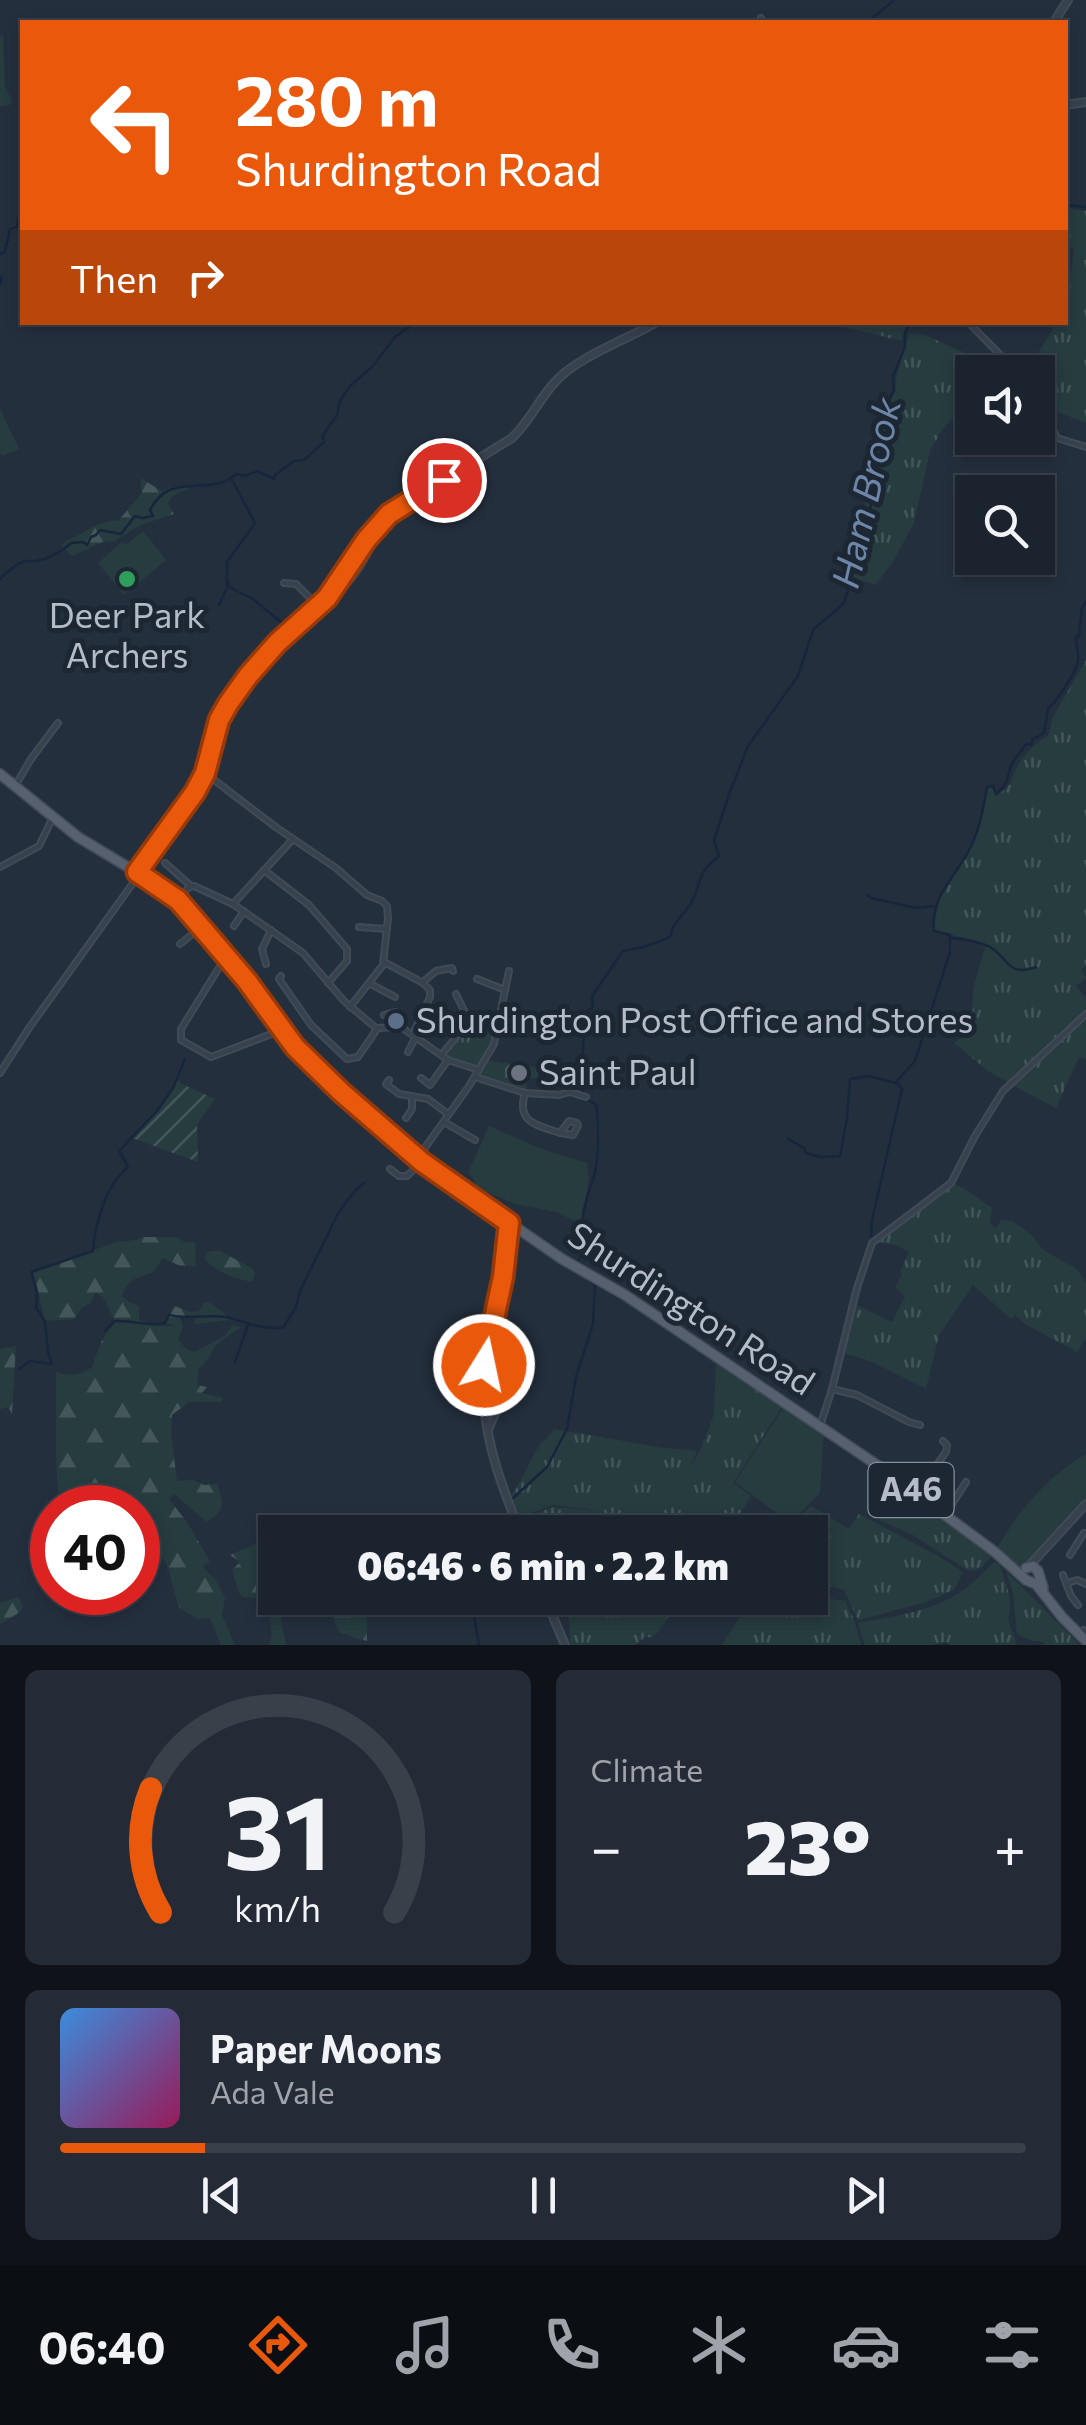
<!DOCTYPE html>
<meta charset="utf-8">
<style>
body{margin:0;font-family:Commissioner,sans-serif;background:#242b36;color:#f1f3f6;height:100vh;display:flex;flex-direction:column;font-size:38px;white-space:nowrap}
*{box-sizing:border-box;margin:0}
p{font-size:32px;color:#a0a4aa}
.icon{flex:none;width:55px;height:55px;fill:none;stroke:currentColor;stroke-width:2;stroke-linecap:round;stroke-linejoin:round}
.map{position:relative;height:1645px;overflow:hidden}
.details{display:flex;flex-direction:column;gap:25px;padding:25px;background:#0f1319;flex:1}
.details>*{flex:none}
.top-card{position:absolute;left:20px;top:20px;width:1048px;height:305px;border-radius:0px;box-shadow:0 5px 15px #0003,0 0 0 2px #39404a;background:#ea580c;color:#fff;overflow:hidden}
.tools{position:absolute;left:955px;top:355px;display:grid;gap:20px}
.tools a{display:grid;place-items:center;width:100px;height:100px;border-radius:0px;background:#1b232e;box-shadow:0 5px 15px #0003,0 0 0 2px #39404a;font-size:50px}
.speed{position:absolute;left:30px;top:1485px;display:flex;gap:20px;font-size:50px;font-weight:700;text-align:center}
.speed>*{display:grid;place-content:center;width:130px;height:130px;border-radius:50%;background:#1b232e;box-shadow:0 5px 15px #0003,0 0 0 2px #39404a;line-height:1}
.speed .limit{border:15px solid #d22;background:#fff;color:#111}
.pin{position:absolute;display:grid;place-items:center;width:85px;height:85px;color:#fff;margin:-42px;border:5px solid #fff;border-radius:50%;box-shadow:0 2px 10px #0007}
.me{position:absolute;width:110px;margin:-55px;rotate:10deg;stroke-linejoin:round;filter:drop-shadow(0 0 8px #0008)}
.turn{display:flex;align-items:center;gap:35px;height:210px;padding:0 50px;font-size:45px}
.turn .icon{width:130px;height:130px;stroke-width:2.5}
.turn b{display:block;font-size:70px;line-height:85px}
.then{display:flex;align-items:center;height:95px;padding:0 50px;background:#0003;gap:20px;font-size:38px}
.big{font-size:75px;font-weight:800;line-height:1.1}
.details .card{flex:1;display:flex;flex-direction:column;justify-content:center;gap:15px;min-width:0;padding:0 35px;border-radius:15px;background:#242b36}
.details .dial{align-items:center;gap:0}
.dial svg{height:260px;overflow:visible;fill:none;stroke:#39404a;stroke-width:7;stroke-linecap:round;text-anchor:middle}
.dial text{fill:#f1f3f6;stroke:none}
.song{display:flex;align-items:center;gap:30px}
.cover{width:120px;height:120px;border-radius:15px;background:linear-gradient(135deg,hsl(210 70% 55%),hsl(330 70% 35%))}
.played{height:10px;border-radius:5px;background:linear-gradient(90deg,#ea580c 15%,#39404a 15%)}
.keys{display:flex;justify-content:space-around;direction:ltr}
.heat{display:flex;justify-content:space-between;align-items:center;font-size:55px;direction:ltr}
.details .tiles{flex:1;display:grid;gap:25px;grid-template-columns:1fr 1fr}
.card:last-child{grid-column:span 2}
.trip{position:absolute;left:258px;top:1515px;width:570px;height:100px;border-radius:0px;background:#1b232e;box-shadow:0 5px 15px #0003,0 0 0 2px #39404a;font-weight:800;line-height:100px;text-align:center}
.tabs{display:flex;height:160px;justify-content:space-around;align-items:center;background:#0b0e12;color:#a0a4aa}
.tabs .icon{width:70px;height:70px}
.tabs .current{color:#ea580c}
.tabs b{font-size:45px;color:#f1f3f6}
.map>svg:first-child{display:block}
.grass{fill:url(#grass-tufts)}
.forest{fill:url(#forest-firs)}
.cemetery{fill:url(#cemetery-stones)}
.park{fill:#263c3f}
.garden{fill:url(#garden-furrows)}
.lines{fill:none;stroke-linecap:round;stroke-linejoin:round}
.stream{stroke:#17263c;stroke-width:2.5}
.minor-casing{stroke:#414a57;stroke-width:8}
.tertiary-casing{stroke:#414a57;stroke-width:10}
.primary-casing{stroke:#414a57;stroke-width:12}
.minor{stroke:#38414e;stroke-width:4}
.tertiary{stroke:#38414e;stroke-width:6}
.primary{stroke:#56606e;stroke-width:9}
.route-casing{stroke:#983908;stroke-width:25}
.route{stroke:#ea580c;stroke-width:18}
.leisure-dot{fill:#2e9e5b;stroke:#1d2633;stroke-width:4}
.service-dot{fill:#5c6f8a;stroke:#1d2633;stroke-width:4}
.worship-dot{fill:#6b7280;stroke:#1d2633;stroke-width:4}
.labels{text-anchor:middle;stroke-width:10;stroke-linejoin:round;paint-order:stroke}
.shield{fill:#1d2633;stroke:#878f9c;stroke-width:2.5}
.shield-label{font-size:32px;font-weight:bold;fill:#b4bcc9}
.poi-label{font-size:35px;fill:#b4bcc9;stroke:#1d2633;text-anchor:start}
.street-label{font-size:35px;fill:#b4bcc9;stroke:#1d2633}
.water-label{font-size:38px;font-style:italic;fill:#6d86a8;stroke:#1d2633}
</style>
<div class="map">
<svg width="1086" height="1645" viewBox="0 0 1086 1645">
<defs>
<pattern id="grass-tufts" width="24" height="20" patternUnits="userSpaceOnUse" patternTransform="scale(2.5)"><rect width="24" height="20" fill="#263c3f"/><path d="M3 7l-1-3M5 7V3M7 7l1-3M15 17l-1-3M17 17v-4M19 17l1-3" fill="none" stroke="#435659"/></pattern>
<pattern id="forest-firs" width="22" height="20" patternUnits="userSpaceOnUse" patternTransform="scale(2.5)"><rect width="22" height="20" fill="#263c3f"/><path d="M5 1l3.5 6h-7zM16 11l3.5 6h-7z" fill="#435659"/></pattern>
<pattern id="cemetery-stones" width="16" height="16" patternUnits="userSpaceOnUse" patternTransform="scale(2.5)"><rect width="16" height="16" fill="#263c3f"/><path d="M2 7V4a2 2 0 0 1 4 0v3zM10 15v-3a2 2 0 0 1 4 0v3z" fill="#435659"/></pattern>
<pattern id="garden-furrows" width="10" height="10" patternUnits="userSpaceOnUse" patternTransform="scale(2.5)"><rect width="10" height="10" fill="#263c3f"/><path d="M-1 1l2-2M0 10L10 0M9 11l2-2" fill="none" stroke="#435659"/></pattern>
</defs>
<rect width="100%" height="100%" fill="#242f3e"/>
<g class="grass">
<path d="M1065 208 1086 211V423L1056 411 1052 418 1038 392V372H1027L1056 323 1065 322C1065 297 1072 273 1074 248H1065Z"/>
<path d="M828 323H907L901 341Z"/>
<path d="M909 333 925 335 987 363 983 372H972V397L942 430 930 451 914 523 892 563 875 585 856 578H846L844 562C877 537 858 505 870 477 872 472 876 468 879 463L874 452 875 434 880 416 895 392 896 379Z"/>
<path d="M1086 660V965L1081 970 1086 978 1076 986 1086 998V1012L1008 1085 1006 1081 988 1071 954 1043 972 1030 973 990 986 944 935 930C936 889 954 882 970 850 980 830 984 809 988 788L992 787 998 795C1014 783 1009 783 1017 767 1024 754 1035 743 1048 736L1053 717Z"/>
<path d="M1086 1017V1059L1079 1057 1056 1108 1014 1086Z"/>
<path d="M471 1018 499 1021 494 1044 479 1070 448 1060 447 1048Z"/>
<path d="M953 1183 965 1189 992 1208 990 1223 996 1228 1001 1220 1012 1221 1032 1235 1043 1250 1077 1269 1086 1283V1338L1077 1352 1025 1324 1015 1315 1011 1319 973 1285 939 1335 926 1389 873 1362 841 1352 854 1304 892 1322 905 1297 895 1287 902 1274 900 1272 909 1252 896 1245 877 1242Z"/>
<path d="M716 1363 782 1407 733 1483 751 1496 728 1532H525L519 1520 553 1507 607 1512 553 1505 518 1518 511 1496C522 1481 528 1465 537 1449 541 1441 549 1438 554 1429L664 1448 697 1451 689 1469 701 1449 714 1414Z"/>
<path d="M900 1487 992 1555C983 1565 981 1573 967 1570L913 1535 879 1520Z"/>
<path d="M811 1506 849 1529 859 1514 938 1556 963 1572 954 1590 923 1603 858 1620 844 1590 831 1586 828 1591 810 1590V1532H785Z"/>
<path d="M994 1562 999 1564C1005 1581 1015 1602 1008 1620L1017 1645H950L947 1642 931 1645H865L858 1623C894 1616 934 1612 965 1589 975 1581 985 1571 994 1562Z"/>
<path d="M1006 1571 1080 1645H1045L1042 1641H1032L1017 1634 1013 1593Z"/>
<path d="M561 1598H682L657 1633 652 1637H645L635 1645H570C570 1627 570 1614 561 1598Z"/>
<path d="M826 1598 845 1601 854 1620 861 1645H722L741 1615 757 1610 782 1609Z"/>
</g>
<g class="forest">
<path d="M3 35 5 86 12 102 9 105 0 107V38Z"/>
<path d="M0 409 19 449 2 456 0 453Z"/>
<path d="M140 478 162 491 173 487 193 486 171 497 168 503 174 514 140 525 115 541 103 542 72 556 62 547 64 542C83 535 99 519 118 521L142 493Z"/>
<path d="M142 1237H175L185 1242H195L196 1267 178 1265 163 1258 152 1273C138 1276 126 1281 122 1296L129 1302 139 1306V1319L152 1326H176L165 1323 174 1306 191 1312 199 1311 204 1303 209 1302 223 1312 229 1320 195 1324V1318L187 1315 180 1318 183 1326 178 1340 187 1349 195 1352 226 1335 232 1325 241 1327C234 1332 226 1336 220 1342 209 1350 210 1362 199 1368L197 1385 207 1387 202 1393 223 1398 221 1402H189L172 1415 171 1433 177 1481 194 1480 204 1485 217 1484C223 1504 227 1509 207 1522L174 1494 169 1499 187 1522 210 1561 203 1565 205 1570 215 1579 225 1598 222 1615 235 1645H221L210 1618 197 1619 179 1607 167 1565 153 1542 148 1517 142 1524 138 1539V1508L72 1507 59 1500C54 1457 57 1415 56 1372 70 1376 80 1376 92 1367L101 1342 115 1321 103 1297 95 1293 91 1303 82 1308 74 1319 45 1321 33 1270 118 1242 136 1240Z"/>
<path d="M210 1251H220L253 1269 255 1275 252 1281C237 1281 213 1270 204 1258Z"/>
<path d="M16 1346 12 1414 8 1407 0 1409V1349Z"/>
<path d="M258 1543C262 1562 271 1580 275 1598H277L286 1645H269C276 1629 267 1614 264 1599L243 1597 239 1593 232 1570 240 1562 230 1555Z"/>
<path d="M18 1597 23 1605 20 1612 0 1624V1603Z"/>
<path d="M335 1598 366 1599 367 1641 340 1633 331 1613Z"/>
</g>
<path class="cemetery" d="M485 1060 539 1068 537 1079 528 1078 525 1093 475 1077Z"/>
<g class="park">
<path d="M143 531 166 560 124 595 98 563 122 542 126 545Z"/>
<path d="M489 1126 539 1148 587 1163 589 1179 581 1224 556 1212 516 1204 472 1186 475 1181 468 1173Z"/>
<path d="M785 1405 824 1434 820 1493 790 1523 735 1482Z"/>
<path d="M1086 1454V1504L1026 1568H1018L995 1552C1018 1511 1045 1478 1086 1454Z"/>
</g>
<path class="garden" d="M176 1078 180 1083 215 1099 197 1125 198 1162 132 1138C150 1122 169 1101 176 1078Z"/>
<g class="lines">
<g class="stream">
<path d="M868 22 894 0"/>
<path d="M1065 205 1086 207"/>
<path d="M0 254 5 252 10 229 17 227 18 218 22 213"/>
<path d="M0 277 2 279 0 284"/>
<path d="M232 480 255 523 227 562V586L253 599 287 627"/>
<path d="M0 579C6 573 18 562 27 561 29 560 32 562 35 561 45 561 64 550 71 543L83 542 87 545 91 537 96 535 100 530 121 534 135 516 142 518 153 516 150 510C168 476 194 491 224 482 228 480 232 476 237 474L245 476 257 471 274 479 275 475 294 461 304 460 324 442 323 435 337 415 340 401 350 386 372 367 395 337 416 322"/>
<path d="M219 605 229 583"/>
<path d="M867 895 871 898 916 908 933 906"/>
<path d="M951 938C963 939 978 941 990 947 1011 960 1007 977 1036 967"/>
<path d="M582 1094 586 1083 587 1073 582 1070 578 1058 582 1056C585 1042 583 1032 580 1017L593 1007 592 996 623 951 644 947 670 937C673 921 683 917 691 903 704 880 694 876 719 856L714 841 728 797 748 746 798 676 813 630 843 604 848 591 870 515 872 481 887 433 886 407 894 390 893 376 905 347V334L909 322"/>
<path d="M788 1139 804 1148 806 1153 821 1157 840 1156 847 1118 850 1079 868 1076 895 1083"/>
<path d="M871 1236 872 1220 902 1089 896 1082 915 1061 950 952V935L934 931C930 899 952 880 967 854 979 834 983 810 987 787L993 786 996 794C1009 783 1006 780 1011 766 1014 759 1021 752 1025 745L1031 744 1033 739 1044 733 1048 709C1057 701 1077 671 1078 661 1079 653 1076 645 1076 637L1079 636 1082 607 1086 602"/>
<path d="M579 1266 577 1262 584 1252C579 1219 584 1206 594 1176 599 1161 599 1120 596 1105L587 1099"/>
<path d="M105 1331 115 1321C133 1320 148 1327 165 1323L169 1315C188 1320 206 1314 226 1317 237 1319 247 1324 258 1326 266 1328 275 1328 283 1328L296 1307 300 1291 325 1240C328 1236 330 1230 332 1225 340 1209 350 1194 364 1183"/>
<path d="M235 1362 248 1325"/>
<path d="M19 1369 30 1361 52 1364 48 1352 45 1321 36 1308 37 1292 31 1272 93 1251C93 1234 103 1200 112 1186 116 1179 123 1172 128 1166L119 1151 157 1111 173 1088 185 1059"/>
<path d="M511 1500 547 1467 567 1429 576 1377 593 1324 595 1285 585 1277"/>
<path d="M511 1532 514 1525"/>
<path d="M475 1598 472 1604 479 1645"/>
</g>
<g class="minor-casing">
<g id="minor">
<path d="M761 18 762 22"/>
<path d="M968 322 1017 372"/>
<path d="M1038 398 1057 438 1086 447"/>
<path d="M284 583 296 584 318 606"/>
<path d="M327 597C352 589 371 550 379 527"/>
<path d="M205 773 277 828 336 868 367 895 382 901 387 906 388 918 383 965 350 1007"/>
<path d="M15 786 31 759 58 723"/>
<path d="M165 863 191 886"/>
<path d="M0 867 39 846 53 817"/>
<path d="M264 870 309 905 347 949V961L328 983"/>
<path d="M180 898 189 887 194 886 233 904 303 953 344 1001 376 1028 401 1027 448 1060 479 1070"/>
<path d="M233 904 293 839"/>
<path d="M234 926 244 911"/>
<path d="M359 927 387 929"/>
<path d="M180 944 200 928"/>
<path d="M225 958 181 1029V1040L211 1057 282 1030"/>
<path d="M386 963 423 983 430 990V997L413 1034"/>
<path d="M266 964 262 949 271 930"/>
<path d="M281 976 279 979 311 1025 347 1059 358 1057 377 1029"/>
<path d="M477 979 505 990"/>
<path d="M424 981 436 971 452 968 453 971"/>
<path d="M369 983 395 997"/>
<path d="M456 994 467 1017"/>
<path d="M384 1015 395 1012 401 1027"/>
<path d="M408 1052 416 1036"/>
<path d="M442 1054 458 1035 468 1019 480 1018 499 1021"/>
<path d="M0 1073 29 1028 138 876"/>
<path d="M475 1077 525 1093 559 1095 570 1092 586 1097"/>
<path d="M421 1078 430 1085 448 1060"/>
<path d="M389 1080 386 1084 399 1094 428 1099 448 1114"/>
<path d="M525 1093C516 1123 537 1125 560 1133L569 1121 577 1123 578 1126 573 1135 560 1133"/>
<path d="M406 1118 412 1109V1096"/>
<path d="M444 1122 475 1140"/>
<path d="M419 1156 469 1086 494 1044 509 971"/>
<path d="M390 1169 399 1176H407L422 1162"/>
<path d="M489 1357C514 1389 503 1395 489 1430"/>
<path d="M484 1378 502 1374"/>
<path d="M832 1389 857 1395 909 1422 920 1425"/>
<path d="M821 1423 832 1389 857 1288 872 1243 951 1183 975 1136 1003 1091 1086 1014"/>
<path d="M916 1494 946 1452 947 1445 943 1441"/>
<path d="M945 1515 966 1482"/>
<path d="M1070 1555 1084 1533"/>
<path d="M1063 1575 1071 1596 1078 1605"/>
<path d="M1067 1583 1077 1580 1086 1584"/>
<path d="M1084 1630 1086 1632"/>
</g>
</g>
<g class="tertiary-casing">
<g id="tertiary">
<path d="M1054 22 1068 0"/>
<path d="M1065 105 1086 102"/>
<path d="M137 872 195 792 205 773 219 720 228 703 261 659 327 597 366 540 389 514 512 438C530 421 539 399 555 382 577 357 628 339 657 322"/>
<path d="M509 1223C507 1241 506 1259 503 1277 496 1318 481 1356 484 1399 486 1446 503 1489 520 1532"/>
<path d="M1030 1565 1086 1504"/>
<path d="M545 1598 565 1645"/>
</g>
</g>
<g class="primary-casing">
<g id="primary">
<path d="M0 774 78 837 156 884 178 900 247 981 295 1047 341 1092 417 1159 562 1259 625 1295 880 1467 995 1552 1026 1580 1036 1584 1062 1617 1086 1641"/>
<path d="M1026 1568 1033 1566 1038 1571 1043 1588"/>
</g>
</g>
<use href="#minor" class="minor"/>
<use href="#tertiary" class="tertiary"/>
<use href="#primary" class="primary"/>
</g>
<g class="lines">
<g class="route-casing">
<path id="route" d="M444 480 389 514 366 540 327 598 277 643 248 676 228 704 219 720 205 773 195 792 137 872 178 900 247 981 295 1047 341 1092 422 1162 509 1223 503 1277 484 1365"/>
</g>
<use href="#route" class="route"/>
</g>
<circle class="leisure-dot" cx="127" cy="579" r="10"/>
<circle class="service-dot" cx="396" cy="1021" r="10"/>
<circle class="worship-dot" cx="519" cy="1073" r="10"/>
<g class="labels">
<rect class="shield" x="868.5" y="1463" width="85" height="54" rx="8"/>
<g class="shield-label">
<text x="911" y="1501">A46</text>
</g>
<g class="poi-label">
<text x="127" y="628" text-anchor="middle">Deer Park<tspan x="127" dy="40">Archers</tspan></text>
<text x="416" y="1033">Shurdington Post Office and Stores</text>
<text x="539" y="1085">Saint Paul</text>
</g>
<g class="street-label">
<text transform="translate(691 1309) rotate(33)" y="12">Shurdington Road</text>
</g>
<g class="water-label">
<text transform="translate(867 493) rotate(-77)" y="13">Ham Brook</text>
</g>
</g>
</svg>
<div class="tools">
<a><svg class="icon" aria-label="sound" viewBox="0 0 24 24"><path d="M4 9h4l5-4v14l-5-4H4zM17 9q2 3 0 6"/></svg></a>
<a><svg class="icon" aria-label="search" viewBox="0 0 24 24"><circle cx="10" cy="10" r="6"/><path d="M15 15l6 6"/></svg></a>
</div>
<div class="speed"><div class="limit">40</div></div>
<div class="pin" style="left:444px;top:480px;background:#d93025"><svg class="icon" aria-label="arrive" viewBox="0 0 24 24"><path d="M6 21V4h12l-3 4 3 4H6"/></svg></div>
<svg class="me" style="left:484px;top:1365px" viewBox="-20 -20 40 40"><circle r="17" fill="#ea580c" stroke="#fff" stroke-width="3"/><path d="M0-11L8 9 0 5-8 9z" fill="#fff"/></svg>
<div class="trip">06:46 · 6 min · 2.2 km</div>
<div class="top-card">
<div class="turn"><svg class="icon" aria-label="left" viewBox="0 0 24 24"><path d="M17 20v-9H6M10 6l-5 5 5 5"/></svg><div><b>280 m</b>Shurdington Road</div></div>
<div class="then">Then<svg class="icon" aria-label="right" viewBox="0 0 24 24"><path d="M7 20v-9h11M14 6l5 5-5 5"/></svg></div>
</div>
</div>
<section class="details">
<div class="tiles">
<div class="card dial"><svg viewBox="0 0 100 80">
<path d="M14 69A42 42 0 1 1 86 69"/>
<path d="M14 69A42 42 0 0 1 11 31" stroke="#ea580c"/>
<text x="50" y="56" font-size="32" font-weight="700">31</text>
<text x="50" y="72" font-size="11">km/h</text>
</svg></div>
<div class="card"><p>Climate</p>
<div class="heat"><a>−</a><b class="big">23°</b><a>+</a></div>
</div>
<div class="card">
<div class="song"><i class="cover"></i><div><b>Paper Moons</b><p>Ada Vale</p></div></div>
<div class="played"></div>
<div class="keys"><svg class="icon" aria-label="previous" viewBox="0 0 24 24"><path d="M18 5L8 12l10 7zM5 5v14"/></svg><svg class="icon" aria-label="pause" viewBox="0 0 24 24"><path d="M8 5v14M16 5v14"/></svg><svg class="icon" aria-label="next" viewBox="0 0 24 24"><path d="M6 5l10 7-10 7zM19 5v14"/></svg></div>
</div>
</div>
</section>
<nav class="tabs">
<b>06:40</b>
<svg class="icon current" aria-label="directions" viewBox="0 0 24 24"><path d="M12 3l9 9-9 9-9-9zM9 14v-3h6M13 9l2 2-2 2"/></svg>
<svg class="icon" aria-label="music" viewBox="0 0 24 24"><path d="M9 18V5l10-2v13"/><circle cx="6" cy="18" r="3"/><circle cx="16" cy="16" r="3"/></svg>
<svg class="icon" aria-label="phone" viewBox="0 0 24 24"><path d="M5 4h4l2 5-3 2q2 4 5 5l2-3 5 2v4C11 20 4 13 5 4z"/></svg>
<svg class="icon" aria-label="climate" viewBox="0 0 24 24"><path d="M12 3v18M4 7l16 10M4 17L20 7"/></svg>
<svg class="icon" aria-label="car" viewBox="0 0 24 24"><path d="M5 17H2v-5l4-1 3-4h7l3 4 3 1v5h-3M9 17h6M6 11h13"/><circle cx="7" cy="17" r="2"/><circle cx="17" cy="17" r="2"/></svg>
<svg class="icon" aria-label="filters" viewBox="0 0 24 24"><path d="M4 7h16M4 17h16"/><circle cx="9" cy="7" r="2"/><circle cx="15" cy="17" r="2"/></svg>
</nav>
